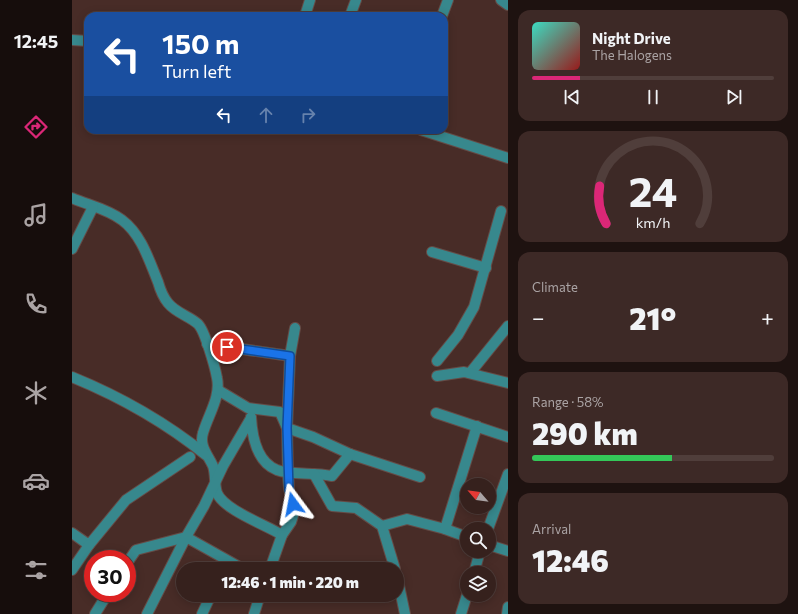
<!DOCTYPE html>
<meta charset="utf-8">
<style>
body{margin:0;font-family:Commissioner,sans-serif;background:#3d2926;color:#f1f3f6;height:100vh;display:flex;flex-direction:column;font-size:15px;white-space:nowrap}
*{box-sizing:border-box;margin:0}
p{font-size:13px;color:#aaa3a4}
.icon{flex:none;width:22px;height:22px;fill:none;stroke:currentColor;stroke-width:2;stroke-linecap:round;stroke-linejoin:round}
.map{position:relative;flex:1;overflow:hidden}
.drawer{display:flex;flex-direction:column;gap:10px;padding:10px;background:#1e1210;width:290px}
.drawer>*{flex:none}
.banner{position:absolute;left:12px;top:12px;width:364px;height:122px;border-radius:12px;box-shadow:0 2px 10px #0003,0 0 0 1px #503e3b;background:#1a4fa0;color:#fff;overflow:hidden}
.needle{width:26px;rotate:298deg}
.tools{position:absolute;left:388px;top:478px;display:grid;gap:8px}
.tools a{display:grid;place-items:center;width:36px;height:36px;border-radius:50%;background:#36211d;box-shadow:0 2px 10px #0003,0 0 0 1px #503e3b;font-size:20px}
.speed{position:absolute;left:12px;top:550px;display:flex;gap:8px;font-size:20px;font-weight:700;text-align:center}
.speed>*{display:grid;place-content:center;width:52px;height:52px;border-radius:50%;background:#36211d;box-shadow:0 2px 10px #0003,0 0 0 1px #503e3b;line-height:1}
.speed .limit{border:6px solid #d22;background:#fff;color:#111}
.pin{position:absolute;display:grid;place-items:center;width:34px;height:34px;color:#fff;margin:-17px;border:2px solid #fff;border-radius:50%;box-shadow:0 1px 4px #0007}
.me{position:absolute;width:44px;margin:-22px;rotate:347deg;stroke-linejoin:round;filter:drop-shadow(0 0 3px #0008)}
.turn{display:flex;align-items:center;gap:14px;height:84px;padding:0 12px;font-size:18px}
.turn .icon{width:52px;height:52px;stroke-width:2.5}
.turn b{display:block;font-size:28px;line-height:34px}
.lanes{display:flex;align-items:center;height:38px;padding:0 12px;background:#0003;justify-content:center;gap:20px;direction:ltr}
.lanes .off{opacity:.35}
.big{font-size:30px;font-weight:800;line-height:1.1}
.drawer .tile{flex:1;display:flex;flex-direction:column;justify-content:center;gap:6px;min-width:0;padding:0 14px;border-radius:12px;background:#3d2926}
.drawer .dial{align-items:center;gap:0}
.dial svg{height:104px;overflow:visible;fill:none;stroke:#503e3b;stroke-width:7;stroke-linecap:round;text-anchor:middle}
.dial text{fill:#f1f3f6;stroke:none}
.song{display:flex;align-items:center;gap:12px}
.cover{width:48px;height:48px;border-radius:6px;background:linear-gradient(135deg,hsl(170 70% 55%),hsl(0 70% 35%))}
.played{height:4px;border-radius:2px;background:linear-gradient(90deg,#db2777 20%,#503e3b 20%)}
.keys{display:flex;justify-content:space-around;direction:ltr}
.heat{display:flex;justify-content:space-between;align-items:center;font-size:22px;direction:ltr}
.charge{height:6px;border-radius:3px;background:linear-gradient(90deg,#34c759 58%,#503e3b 0)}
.trip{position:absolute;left:104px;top:562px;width:228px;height:40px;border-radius:20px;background:#36211d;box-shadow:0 2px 10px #0003,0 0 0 1px #503e3b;font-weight:800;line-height:40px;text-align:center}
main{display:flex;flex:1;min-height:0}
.tab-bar{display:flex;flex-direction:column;width:72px;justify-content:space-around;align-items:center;background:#160d0c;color:#aaa3a4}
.tab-bar .icon{width:28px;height:28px}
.tab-bar .current{color:#db2777}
.tab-bar b{font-size:18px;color:#f1f3f6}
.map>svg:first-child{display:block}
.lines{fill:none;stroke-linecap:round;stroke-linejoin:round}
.minor-casing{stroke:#654b46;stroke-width:12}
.minor{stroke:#37888d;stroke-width:10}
.route-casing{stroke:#114b97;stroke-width:10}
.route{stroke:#1a73e8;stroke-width:7}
</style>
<main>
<nav class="tab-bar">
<b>12:45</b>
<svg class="icon current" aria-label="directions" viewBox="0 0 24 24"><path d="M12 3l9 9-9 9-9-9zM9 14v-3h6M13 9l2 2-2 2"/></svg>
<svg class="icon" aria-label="music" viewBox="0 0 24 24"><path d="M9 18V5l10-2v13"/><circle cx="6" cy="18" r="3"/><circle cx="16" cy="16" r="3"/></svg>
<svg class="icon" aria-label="phone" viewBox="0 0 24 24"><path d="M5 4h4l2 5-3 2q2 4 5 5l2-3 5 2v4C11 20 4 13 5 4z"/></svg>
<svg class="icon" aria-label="climate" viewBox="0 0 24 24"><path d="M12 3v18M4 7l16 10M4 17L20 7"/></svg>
<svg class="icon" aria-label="car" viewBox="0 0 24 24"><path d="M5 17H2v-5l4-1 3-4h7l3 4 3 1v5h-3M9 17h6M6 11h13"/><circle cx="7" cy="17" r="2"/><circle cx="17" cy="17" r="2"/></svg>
<svg class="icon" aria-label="filters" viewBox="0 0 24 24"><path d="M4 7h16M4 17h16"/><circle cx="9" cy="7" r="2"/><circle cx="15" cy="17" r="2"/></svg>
</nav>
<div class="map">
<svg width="436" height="614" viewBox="0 0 436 614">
<rect width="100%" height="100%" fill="#482c27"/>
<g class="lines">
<g class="minor-casing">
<g id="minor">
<path d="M429 0 436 5"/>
<path d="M233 16 238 0"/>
<path d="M278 16 284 0"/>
<path d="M370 16 376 0"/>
<path d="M0 40 16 41"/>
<path d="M349 130 436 158"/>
<path d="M0 198C16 205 36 209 50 220 69 234 77 260 86 282 88 289 91 297 96 303 104 313 117 316 126 324 133 331 143 367 145 378 149 397 136 415 131 433 127 446 136 455 141 466 144 475 142 484 145 493 152 510 194 525 210 535"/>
<path d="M0 249 21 207"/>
<path d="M360 252 414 268"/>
<path d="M135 344 218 356"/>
<path d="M365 361 386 335 402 307 429 211"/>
<path d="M398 373 436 326"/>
<path d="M365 376 392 372 436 383"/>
<path d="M0 377C49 397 93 422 134 455"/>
<path d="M146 390 176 408 208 412 215 428 241 437 278 454 348 477"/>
<path d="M364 413 436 437"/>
<path d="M179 417C180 436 185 462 205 470 216 474 230 473 242 474 248 474 254 475 260 476L278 454"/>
<path d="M242 474 260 506 284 508 310 526 323 569"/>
<path d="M310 526 335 519 373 529 395 537"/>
<path d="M373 529 405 426"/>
<path d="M416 529 436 474"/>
<path d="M0 533 17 545 54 500 118 457"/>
<path d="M417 545 436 551"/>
<path d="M55 563 64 550 114 537 171 569"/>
<path d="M198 569 210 535 219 522 221 516V504L217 489 216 473 215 428 218 356 223 328"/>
<path d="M0 570 17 545"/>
<path d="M402 573 408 551"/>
<path d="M325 576 333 614"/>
<path d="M23 614 36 593"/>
<path d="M75 614 114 537 132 506 151 466 179 418"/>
<path d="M130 614 139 595"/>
<path d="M182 614 188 595"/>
<path d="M389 614 395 595"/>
<path d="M435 614 436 607"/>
</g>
</g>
<use href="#minor" class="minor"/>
</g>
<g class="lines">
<g class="route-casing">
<path id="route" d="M155 347 218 356 215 428 217 489 221 504"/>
</g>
<use href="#route" class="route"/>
</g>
</svg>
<div class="tools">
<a><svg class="needle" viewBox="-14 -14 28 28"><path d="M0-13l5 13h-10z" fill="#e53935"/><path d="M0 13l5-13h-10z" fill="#aaa3a4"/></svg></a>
<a><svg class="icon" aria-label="search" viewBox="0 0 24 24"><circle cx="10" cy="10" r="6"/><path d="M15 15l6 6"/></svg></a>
<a><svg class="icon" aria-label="layers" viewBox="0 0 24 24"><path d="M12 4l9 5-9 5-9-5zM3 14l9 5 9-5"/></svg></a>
</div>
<div class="speed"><div class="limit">30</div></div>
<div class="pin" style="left:155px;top:347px;background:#d93025"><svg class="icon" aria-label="arrive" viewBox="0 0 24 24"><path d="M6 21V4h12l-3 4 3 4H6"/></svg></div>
<svg class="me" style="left:221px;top:504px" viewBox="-20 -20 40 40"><path d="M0-17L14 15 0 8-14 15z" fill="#1a73e8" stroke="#fff" stroke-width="4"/></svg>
<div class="trip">12:46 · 1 min · 220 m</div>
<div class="banner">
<div class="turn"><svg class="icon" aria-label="left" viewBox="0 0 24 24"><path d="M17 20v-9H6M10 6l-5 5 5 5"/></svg><div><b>150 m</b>Turn left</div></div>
<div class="lanes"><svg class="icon" aria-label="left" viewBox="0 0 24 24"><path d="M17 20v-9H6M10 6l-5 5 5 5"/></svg><svg class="icon off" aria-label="ahead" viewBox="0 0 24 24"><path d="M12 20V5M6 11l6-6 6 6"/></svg><svg class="icon off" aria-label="right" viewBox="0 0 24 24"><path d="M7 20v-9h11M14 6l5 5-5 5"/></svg></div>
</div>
</div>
<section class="drawer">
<div class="tile">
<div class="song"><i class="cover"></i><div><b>Night Drive</b><p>The Halogens</p></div></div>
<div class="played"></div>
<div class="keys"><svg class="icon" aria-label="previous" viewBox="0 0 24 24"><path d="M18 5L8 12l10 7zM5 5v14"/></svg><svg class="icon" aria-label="pause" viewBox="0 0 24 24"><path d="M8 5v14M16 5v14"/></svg><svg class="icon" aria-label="next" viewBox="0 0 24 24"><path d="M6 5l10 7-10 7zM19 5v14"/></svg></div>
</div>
<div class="tile dial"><svg viewBox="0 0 100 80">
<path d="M14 69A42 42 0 1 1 86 69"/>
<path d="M14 69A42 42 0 0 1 9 40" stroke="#db2777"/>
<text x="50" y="56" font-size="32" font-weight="700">24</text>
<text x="50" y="72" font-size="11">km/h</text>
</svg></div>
<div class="tile"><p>Climate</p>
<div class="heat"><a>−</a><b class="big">21°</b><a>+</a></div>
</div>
<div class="tile"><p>Range · 58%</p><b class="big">290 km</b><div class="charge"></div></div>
<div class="tile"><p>Arrival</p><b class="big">12:46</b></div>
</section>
</main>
